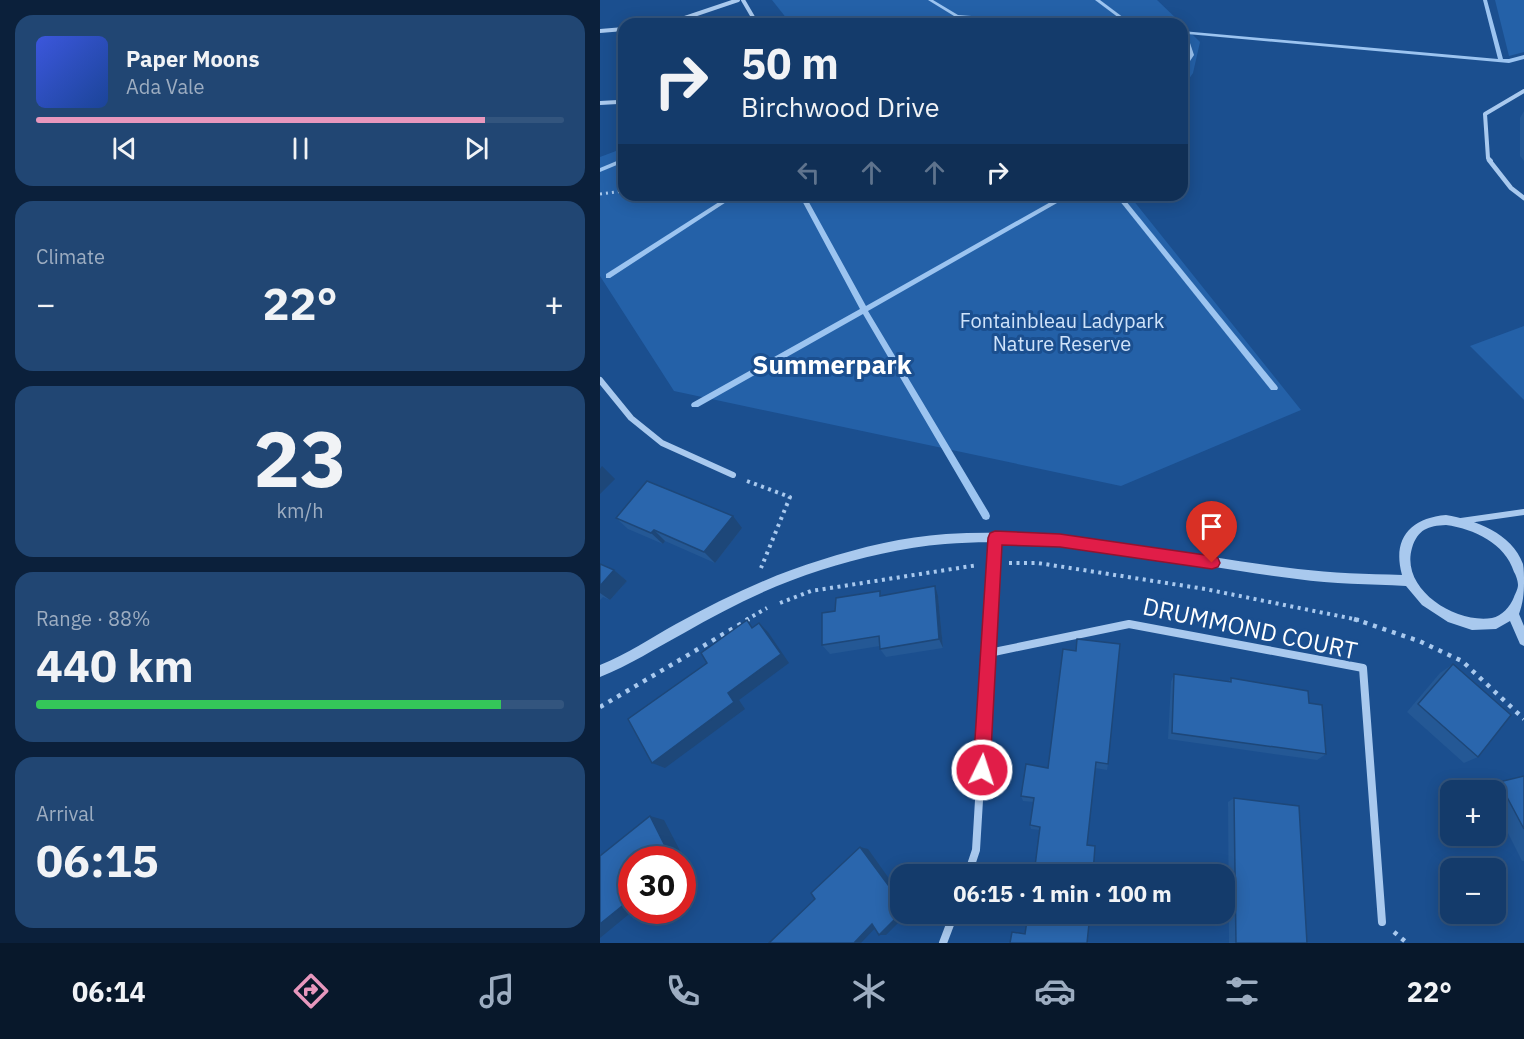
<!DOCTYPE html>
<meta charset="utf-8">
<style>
body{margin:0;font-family:"IBM Plex Sans",sans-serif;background:#214673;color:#f1f3f6;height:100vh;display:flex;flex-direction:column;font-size:22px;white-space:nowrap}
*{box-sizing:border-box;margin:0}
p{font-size:20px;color:#9dadc1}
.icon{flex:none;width:33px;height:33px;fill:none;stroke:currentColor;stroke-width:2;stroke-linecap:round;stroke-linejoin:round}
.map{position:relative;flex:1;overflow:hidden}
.panel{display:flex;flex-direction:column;gap:15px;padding:15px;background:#0b203b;width:600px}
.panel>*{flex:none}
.guide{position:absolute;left:18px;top:18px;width:570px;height:183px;border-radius:18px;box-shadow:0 3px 15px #0003,0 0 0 2px #33557e;background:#143b6b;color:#f1f3f6;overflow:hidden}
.tools{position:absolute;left:840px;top:780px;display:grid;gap:12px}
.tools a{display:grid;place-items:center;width:66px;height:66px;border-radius:12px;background:#143b6b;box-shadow:0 3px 15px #0003,0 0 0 2px #33557e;font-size:30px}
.speed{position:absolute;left:18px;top:846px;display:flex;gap:12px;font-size:30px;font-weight:700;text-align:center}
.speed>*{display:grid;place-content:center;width:78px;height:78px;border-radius:50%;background:#143b6b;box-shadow:0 3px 15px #0003,0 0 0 2px #33557e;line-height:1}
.speed .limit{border:9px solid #d22;background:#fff;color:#111}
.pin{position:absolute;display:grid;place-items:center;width:51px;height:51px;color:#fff;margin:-62px -26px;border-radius:50% 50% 50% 0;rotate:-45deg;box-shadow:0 0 6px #0007}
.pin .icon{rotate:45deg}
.me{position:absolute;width:66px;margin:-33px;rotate:4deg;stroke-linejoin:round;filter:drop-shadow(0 0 4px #0008)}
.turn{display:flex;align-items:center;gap:21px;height:126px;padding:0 24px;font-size:27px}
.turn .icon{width:78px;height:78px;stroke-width:2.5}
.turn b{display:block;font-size:42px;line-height:51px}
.lanes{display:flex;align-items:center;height:57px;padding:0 24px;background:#0003;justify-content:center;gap:30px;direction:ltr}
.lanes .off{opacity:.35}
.big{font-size:45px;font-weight:700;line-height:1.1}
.panel .widget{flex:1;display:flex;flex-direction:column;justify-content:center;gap:9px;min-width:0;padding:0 21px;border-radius:18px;background:#214673}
.panel .dial{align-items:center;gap:0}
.dial b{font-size:78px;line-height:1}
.song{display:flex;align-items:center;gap:18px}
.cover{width:72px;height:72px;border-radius:9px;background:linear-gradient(135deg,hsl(230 70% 55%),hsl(220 70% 35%))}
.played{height:6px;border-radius:3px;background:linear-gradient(90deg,#e797bd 85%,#33557e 85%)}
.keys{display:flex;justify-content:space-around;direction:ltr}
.heat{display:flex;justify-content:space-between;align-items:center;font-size:33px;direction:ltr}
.charge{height:9px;border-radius:4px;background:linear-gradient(90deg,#34c759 88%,#33557e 0)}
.trip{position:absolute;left:290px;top:864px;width:345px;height:60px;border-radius:18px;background:#143b6b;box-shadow:0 3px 15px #0003,0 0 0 2px #33557e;font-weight:700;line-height:60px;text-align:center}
.tabs{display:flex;height:96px;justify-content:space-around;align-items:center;background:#08182b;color:#9dadc1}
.tabs .icon{width:42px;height:42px}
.tabs .selected{color:#e797bd}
.tabs b{font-size:27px;color:#f1f3f6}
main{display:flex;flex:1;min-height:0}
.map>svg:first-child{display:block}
.green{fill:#2461a8}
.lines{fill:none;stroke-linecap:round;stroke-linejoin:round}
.stream{fill:#9cc4f0;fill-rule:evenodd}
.path-far2{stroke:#a9c9ee;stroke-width:3;stroke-dasharray:2 4;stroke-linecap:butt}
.path-far1{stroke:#a9c9ee;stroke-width:4;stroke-dasharray:3 4.5;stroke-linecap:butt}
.path{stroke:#a9c9ee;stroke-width:4.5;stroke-dasharray:4 6;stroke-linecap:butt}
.minor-far3{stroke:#a9c9ee;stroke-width:4}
.minor-far2{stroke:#a9c9ee;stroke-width:4.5}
.minor-far1{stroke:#a9c9ee;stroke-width:6}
.minor{stroke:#a9c9ee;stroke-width:8}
.tertiary{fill:#a9c9ee;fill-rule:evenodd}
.wall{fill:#245895}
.shaded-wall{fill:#1d4779}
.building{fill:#2a66ad;stroke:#1d4779;stroke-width:1.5}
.route{fill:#e11d48;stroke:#92132f;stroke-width:1.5}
.labels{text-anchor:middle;stroke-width:6;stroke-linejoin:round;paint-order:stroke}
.park-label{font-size:20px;fill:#cfe3fa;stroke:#1b4f8f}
.near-street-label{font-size:24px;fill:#fff;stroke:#1b4f8f}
.district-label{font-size:26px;font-weight:bold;fill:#fff;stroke:#1b4f8f}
</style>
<main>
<section class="panel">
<div class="widget">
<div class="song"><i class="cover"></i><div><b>Paper Moons</b><p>Ada Vale</p></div></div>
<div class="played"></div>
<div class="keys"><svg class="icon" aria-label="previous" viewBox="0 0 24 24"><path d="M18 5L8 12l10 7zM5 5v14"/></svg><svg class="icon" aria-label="pause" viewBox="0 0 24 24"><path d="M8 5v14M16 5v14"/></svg><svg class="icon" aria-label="next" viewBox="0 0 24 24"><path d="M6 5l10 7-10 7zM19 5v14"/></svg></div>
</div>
<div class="widget"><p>Climate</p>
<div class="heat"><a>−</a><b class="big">22°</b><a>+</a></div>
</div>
<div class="widget dial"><b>23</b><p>km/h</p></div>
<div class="widget"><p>Range · 88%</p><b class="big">440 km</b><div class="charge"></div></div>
<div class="widget"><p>Arrival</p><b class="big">06:15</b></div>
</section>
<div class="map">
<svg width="924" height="943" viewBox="0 0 924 943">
<rect width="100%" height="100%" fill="#1b4f8f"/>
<g class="green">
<path d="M172 0H557L582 24H191Z"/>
<path d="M895 0H924V52L909 56Z"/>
<path d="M582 24 600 42 593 73 582 89Z"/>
<path d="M24 148V195H529L701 410 521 486 74 391 0 276V157Z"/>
<path d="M924 326V400L870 346Z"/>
</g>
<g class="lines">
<g class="stream">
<path d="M328 0H333L358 15 464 23 466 24H445L363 18 372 24H367Z"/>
<path d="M495 0H500L532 24H527Z"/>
<path d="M883 0H887L903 59H909L924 55V59L909 63 587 34 594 55 584 70 582 71V65L588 55 582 31 898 59Z"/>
<path d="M24 158V162L0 172V168Z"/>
<path d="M130 195H137L10 278H6V274Z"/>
<path d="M199 195H205L266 306 463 195H471L268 311 389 513 390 516 389 519 386 520 383 519 263 314 98 407H92L91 405 92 403 260 309Z"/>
<path d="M515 195H521L677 386 678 388 677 390H671Z"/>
</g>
<path class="path-far2" d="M0 194 24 191"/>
<g class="path-far1">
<path d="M147 481 190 497 161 568"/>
<path d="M409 563H438L605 589 759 620"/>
<path d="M180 603 211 591 378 565"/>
<path d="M146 620 167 608"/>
</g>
<g class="path">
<path d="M754 619 819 641 862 661 924 719"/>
<path d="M0 707 149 619"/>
<path d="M794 932 807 943"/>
</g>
<g class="minor-far3">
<path d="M143 0 157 24"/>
<path d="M67 24 138 0"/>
<path d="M0 31 24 29"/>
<path d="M0 103 18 102"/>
<path d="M891 161 888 158 885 114 924 91"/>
</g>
<path class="minor-far2" d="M889 160 911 188 924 198"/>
<g class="minor-far1">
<path d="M0 380 31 418 62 443 133 475"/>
<path d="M861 521 924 512"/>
<path d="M390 620 395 538"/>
</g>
<g class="minor">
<path d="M389 653 529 624 763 668 782 922"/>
<path d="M368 874 376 850 390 619"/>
<path d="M343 943 354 914"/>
</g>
<path class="tertiary" d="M846 515C875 520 912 533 923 564 924 569 924 576 924 582 924 594 923 603 919 614L924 626V646L920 644 910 621 896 629 872 630 848 622 822 605 806 586C770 584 733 584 697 579 581 565 463 535 345 544 303 547 260 558 221 570 173 585 127 608 84 633 56 648 30 665 0 677V665C27 654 51 638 76 624 122 599 171 575 221 560 261 547 304 537 346 534 464 526 581 555 698 569 732 573 767 574 802 575 792 539 810 518 846 515ZM846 525C874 529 905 543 914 572 916 575 918 581 918 585 918 589 915 594 914 597 910 607 902 616 892 618 855 624 800 589 812 548 818 529 828 526 846 525Z"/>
</g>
<g class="wall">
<path d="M924 111V161L920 156V118Z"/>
<path d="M16 518 142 528 115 563 65 541 63 544 28 529Z"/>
<path d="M0 564 14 570 27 581 10 600 3 597 0 600Z"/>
<path d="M282 595 338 596 343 648 286 657 280 649V646L230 654 222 645 235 611Z"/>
<path d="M476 651 508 764 507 770 495 768 487 845 493 874 440 830 431 829 430 825 434 802 423 801 421 796 448 768Z"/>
<path d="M853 664 878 757 864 763 807 712 840 673Z"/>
<path d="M574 674 628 682 631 678 709 703 726 754 717 760 568 739 571 682Z"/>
<path d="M924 776V861H922L896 809V790H886L884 787Z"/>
<path d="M634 798 707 943H629L628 802Z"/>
</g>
<g class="shaded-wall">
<path d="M2 466 15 479 0 494V469Z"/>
<path d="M133 516 142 528 115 563 104 552Z"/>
<path d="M54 530 65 541 63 544 51 533Z"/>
<path d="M14 570 27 581 10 600 0 593V586Z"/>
<path d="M335 586 338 596 343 648 339 639Z"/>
<path d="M159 623 168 632 189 663 139 700 145 709 65 768 52 763 128 693Z"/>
<path d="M50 816 64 820 88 866 82 871V860H72Z"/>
<path d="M260 847 268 849 300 894V901Z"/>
<path d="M32 898V910H34L0 938V924Z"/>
<path d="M300 914H307L286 935H279Z"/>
<path d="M272 924H279L261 943H254Z"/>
</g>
<g class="building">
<path d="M47 481 133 516 104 552 54 530 51 533 16 518Z"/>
<path d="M0 564 14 570 0 586Z"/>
<path d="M335 586 339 639 280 649 279 636 222 645V613L235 611 236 598 280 591V596Z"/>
<path d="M147 620 152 628 159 623 181 654 128 693 134 702 52 763 28 719 107 663 101 653Z"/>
<path d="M477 639 520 644 508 764 496 762 487 845 495 846 493 874H434L440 827 430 825 434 798 421 796 426 764 448 768 463 649 476 651Z"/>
<path d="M853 664 911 715 878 757 818 704Z"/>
<path d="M574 674 631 682V678L708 691 709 703 722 705 726 754 572 733Z"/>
<path d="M924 776V829L899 782Z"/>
<path d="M634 798 699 806 707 943H636Z"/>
<path d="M50 816 72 860H32V898L0 924V856Z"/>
<path d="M260 847 300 901V914L279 935 272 924 254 943H169L215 899 211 893Z"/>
<path d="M428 914H490L487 943H410L412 932 425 934Z"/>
</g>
<path class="route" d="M395 531 460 534 612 556 618 558 620 563 618 567 612 569 460 547 402 545 390 770 388 776 382 779 375 776 373 770 388 538 390 533Z"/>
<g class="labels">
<g class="park-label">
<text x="462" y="328">Fontainbleau Ladypark<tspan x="462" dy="23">Nature Reserve</tspan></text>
</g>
<g class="near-street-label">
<text transform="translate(650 629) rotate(12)" y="8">DRUMMOND COURT</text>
</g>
<g class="district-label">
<text x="232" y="374">Summerpark</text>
</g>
</g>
</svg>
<div class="tools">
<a>+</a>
<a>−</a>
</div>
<div class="speed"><div class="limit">30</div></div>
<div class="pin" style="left:612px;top:563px;background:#d93025"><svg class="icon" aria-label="arrive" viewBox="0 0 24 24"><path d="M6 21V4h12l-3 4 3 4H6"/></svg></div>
<svg class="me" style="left:382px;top:770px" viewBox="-20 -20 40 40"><circle r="17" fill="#e11d48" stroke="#fff" stroke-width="3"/><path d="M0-11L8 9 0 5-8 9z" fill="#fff"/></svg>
<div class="trip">06:15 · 1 min · 100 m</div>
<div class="guide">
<div class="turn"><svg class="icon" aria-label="right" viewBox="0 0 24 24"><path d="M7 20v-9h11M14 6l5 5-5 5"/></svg><div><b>50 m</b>Birchwood Drive</div></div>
<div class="lanes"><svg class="icon off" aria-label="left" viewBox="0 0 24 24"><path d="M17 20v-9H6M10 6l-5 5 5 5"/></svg><svg class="icon off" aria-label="ahead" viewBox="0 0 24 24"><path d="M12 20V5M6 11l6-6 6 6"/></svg><svg class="icon off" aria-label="ahead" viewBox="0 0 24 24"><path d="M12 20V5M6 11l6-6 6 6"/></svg><svg class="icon" aria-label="right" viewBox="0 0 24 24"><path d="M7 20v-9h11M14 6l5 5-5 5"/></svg></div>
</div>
</div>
</main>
<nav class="tabs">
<b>06:14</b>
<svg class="icon selected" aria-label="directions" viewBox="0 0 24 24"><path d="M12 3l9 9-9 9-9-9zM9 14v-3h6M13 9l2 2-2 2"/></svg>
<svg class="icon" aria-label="music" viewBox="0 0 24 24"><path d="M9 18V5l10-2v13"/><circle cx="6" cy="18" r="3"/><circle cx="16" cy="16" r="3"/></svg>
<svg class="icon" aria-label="phone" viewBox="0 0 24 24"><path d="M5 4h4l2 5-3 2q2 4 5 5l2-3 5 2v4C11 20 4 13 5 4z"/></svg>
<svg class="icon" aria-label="climate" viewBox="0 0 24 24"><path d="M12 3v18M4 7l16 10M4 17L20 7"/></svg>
<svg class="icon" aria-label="car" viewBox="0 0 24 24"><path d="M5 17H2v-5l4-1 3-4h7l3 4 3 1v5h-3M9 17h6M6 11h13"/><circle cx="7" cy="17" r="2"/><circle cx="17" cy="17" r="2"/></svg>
<svg class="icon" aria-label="filters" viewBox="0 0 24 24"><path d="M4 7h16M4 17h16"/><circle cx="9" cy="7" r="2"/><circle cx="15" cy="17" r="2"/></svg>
<b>22°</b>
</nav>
